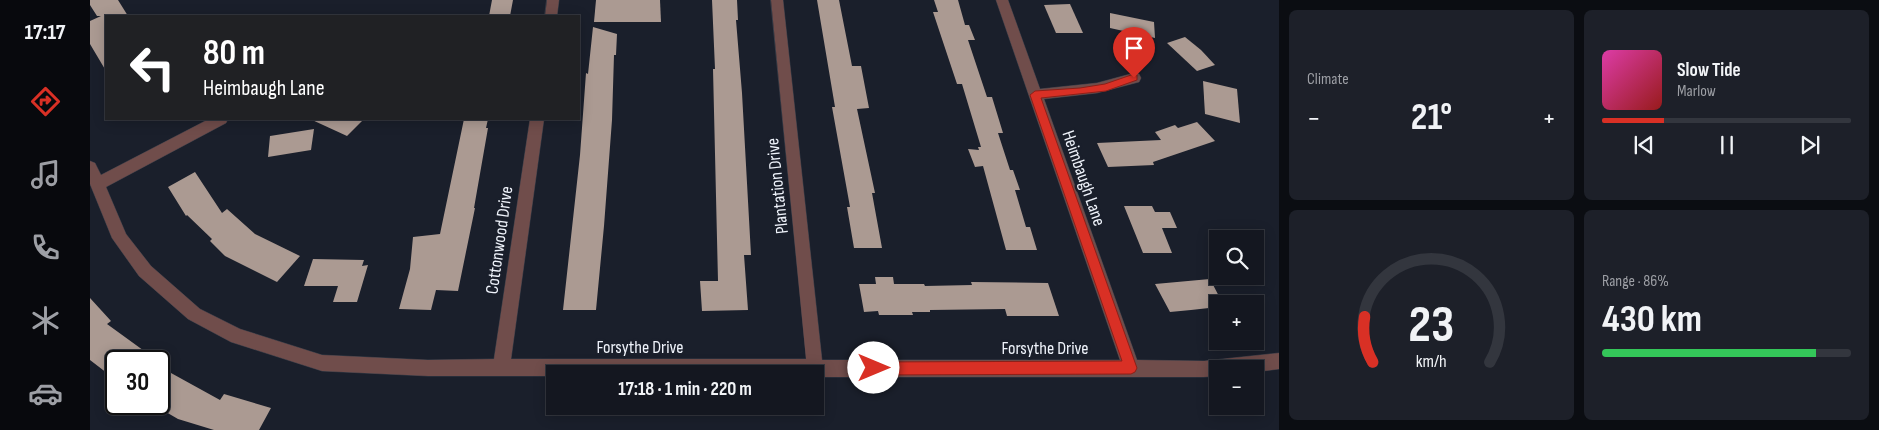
<!DOCTYPE html>
<meta charset="utf-8">
<style>
body{margin:0;font-family:"Sofia Sans Condensed",sans-serif;background:#1d2029;color:#f1f3f6;height:100vh;display:flex;flex-direction:column;font-size:19px;white-space:nowrap}
*{box-sizing:border-box;margin:0}
p{font-size:16px;color:#9d9fa5}
.icon{flex:none;width:28px;height:28px;fill:none;stroke:currentColor;stroke-width:2;stroke-linecap:round;stroke-linejoin:round}
.map{position:relative;flex:1;overflow:hidden}
.drawer{display:flex;flex-direction:column;gap:10px;padding:10px;background:#0b0d12;width:600px}
.drawer>*{flex:none}
.banner{position:absolute;left:15px;top:15px;width:475px;height:105px;border-radius:0px;box-shadow:0 2px 12px #0003,0 0 0 1px #33363e;background:#202124;color:#fff;overflow:hidden}
.tools{position:absolute;left:1119px;top:230px;display:grid;gap:10px}
.tools a{display:grid;place-items:center;width:55px;height:55px;border-radius:0px;background:#141720;box-shadow:0 2px 12px #0003,0 0 0 1px #33363e;font-size:25px}
.speed{position:absolute;left:15px;top:350px;display:flex;gap:10px;font-size:25px;font-weight:700;text-align:center}
.speed>*{display:grid;place-content:center;width:65px;height:65px;border-radius:50%;background:#141720;box-shadow:0 2px 12px #0003,0 0 0 1px #33363e;line-height:1}
.speed .limit{border:2px solid #111;border-radius:8px;background:#fff;color:#111}
.pin{position:absolute;display:grid;place-items:center;width:42px;height:42px;color:#fff;margin:-51px -21px;border-radius:50% 50% 50% 0;rotate:-45deg;box-shadow:0 0 5px #0007}
.pin .icon{rotate:45deg}
.me{position:absolute;width:55px;margin:-28px;rotate:90deg;stroke-linejoin:round;filter:drop-shadow(0 0 4px #0008)}
.turn{display:flex;align-items:center;gap:18px;height:105px;padding:0 15px;font-size:22px}
.turn .icon{width:65px;height:65px;stroke-width:2.5}
.turn b{display:block;font-size:35px;line-height:42px}
.big{font-size:38px;font-weight:700;line-height:1.1}
.drawer .widget{flex:1;display:flex;flex-direction:column;justify-content:center;gap:8px;min-width:0;padding:0 18px;border-radius:8px;background:#1d2029}
.drawer .dial{align-items:center;gap:0}
.dial svg{height:130px;overflow:visible;fill:none;stroke:#33363e;stroke-width:7;stroke-linecap:round;text-anchor:middle}
.dial text{fill:#f1f3f6;stroke:none}
.song{display:flex;align-items:center;gap:15px}
.cover{width:60px;height:60px;border-radius:8px;background:linear-gradient(135deg,hsl(320 70% 55%),hsl(0 70% 35%))}
.played{height:5px;border-radius:2px;background:linear-gradient(90deg,#d93025 25%,#33363e 25%)}
.keys{display:flex;justify-content:space-around;direction:ltr}
.heat{display:flex;justify-content:space-between;align-items:center;font-size:28px;direction:ltr}
.charge{height:8px;border-radius:4px;background:linear-gradient(90deg,#34c759 86%,#33363e 0)}
.drawer .tiles{flex:1;display:grid;gap:10px;grid-template-columns:repeat(2,1fr)}
.trip{position:absolute;left:456px;top:365px;width:278px;height:50px;border-radius:0px;background:#141720;box-shadow:0 2px 12px #0003,0 0 0 1px #33363e;font-weight:700;line-height:50px;text-align:center}
main{display:flex;flex:1;min-height:0}
.menu{display:flex;flex-direction:column;width:90px;justify-content:space-around;align-items:center;background:#08090d;color:#9d9fa5}
.menu .icon{width:35px;height:35px}
.menu .active{color:#d93025}
.menu b{font-size:22px;color:#f1f3f6}
.map>svg:first-child{display:block}
.building{fill:#ab9a92}
.lines{fill:none;stroke-linecap:round;stroke-linejoin:round}
.minor-casing{stroke:#383d48;stroke-width:1}
.minor{fill:#704d4b;fill-rule:evenodd}
.route{fill:#d93025;stroke:#8d1f18}
.labels{text-anchor:middle;stroke-width:5;stroke-linejoin:round;paint-order:stroke}
.street-label{font-size:18px;fill:#eff3fb;stroke:#1a1f2b}
</style>
<main>
<nav class="menu">
<b>17:17</b>
<svg class="icon active" aria-label="directions" viewBox="0 0 24 24"><path d="M12 3l9 9-9 9-9-9zM9 14v-3h6M13 9l2 2-2 2"/></svg>
<svg class="icon" aria-label="music" viewBox="0 0 24 24"><path d="M9 18V5l10-2v13"/><circle cx="6" cy="18" r="3"/><circle cx="16" cy="16" r="3"/></svg>
<svg class="icon" aria-label="phone" viewBox="0 0 24 24"><path d="M5 4h4l2 5-3 2q2 4 5 5l2-3 5 2v4C11 20 4 13 5 4z"/></svg>
<svg class="icon" aria-label="climate" viewBox="0 0 24 24"><path d="M12 3v18M4 7l16 10M4 17L20 7"/></svg>
<svg class="icon" aria-label="car" viewBox="0 0 24 24"><path d="M5 17H2v-5l4-1 3-4h7l3 4 3 1v5h-3M9 17h6M6 11h13"/><circle cx="7" cy="17" r="2"/><circle cx="17" cy="17" r="2"/></svg>
</nav>
<div class="map">
<svg width="1189" height="430" viewBox="0 0 1189 430">
<rect width="100%" height="100%" fill="#1a1f2b"/>
<g class="building">
<path d="M0 0H28L38 16H16V71L0 44V21L11 16H7L0 5Z"/>
<path d="M402 0H423L420 16H399Z"/>
<path d="M506 0H570L571 22H504Z"/>
<path d="M622 0H647L648 20H646L652 93 661 255H654L658 310 612 311 610 281H628L623 69H625Z"/>
<path d="M727 0H749L762 66H771L779 108 767 109 785 193H782L792 248H764L757 207H760L742 107H745Z"/>
<path d="M844 0H868L875 25H879L885 40H878L897 97H902L913 133H908L920 170H923L930 190H925L936 227H940L947 250H916L893 166 885 167 878 149 889 150 888 147H891L872 84H867L843 12H848Z"/>
<path d="M980 4 993 33H966L954 5Z"/>
<path d="M1020 13 1064 22 1065 38 1020 28Z"/>
<path d="M503 27 527 34 526 55H524L522 120 514 226 506 310H473L490 155 496 73 498 74Z"/>
<path d="M1095 37 1111 50 1125 65 1107 71 1077 43Z"/>
<path d="M1113 81 1147 89 1150 123 1115 114Z"/>
<path d="M220 119H274L257 136Z"/>
<path d="M374 119H398L396 128H398L384 208H385L368 291 346 290 341 310 309 309 320 269 323 237 350 234Z"/>
<path d="M1107 122 1125 141 1063 162 1064 165 1018 167 1007 143 1071 140 1065 132 1085 125 1088 128Z"/>
<path d="M224 129 221 150 178 157 180 136Z"/>
<path d="M105 172 132 213 137 209 165 234 210 256 187 282 135 256 120 241 122 239 97 215 96 216 78 187Z"/>
<path d="M1034 206H1062L1065 212H1080L1087 228H1072L1082 253H1053Z"/>
<path d="M223 259 274 260 272 266 278 265 267 302H243L248 286H214Z"/>
<path d="M785 277H803L804 284H834L835 286 882 285 881 282 958 283 969 316H917L915 309 840 310V312H822L823 315H789L788 311 774 312 769 284H786Z"/>
<path d="M1120 279 1133 304H1128V307L1101 310 1080 312 1065 284Z"/>
<path d="M0 298 21 321 17 324 68 361H26V380L0 360Z"/>
<path d="M81 373 130 400 134 394 181 408 169 430H124L88 419 69 408V388Z"/>
</g>
<g class="lines">
<g class="minor-casing">
<g id="minor">
<path d="M457 0H469L467 16H455Z"/>
<path d="M681 0H693L732 360H1030L906 0H918L950 89 1007 83 1044 73 1049 74 1051 78 1049 82 1007 93 954 99 1047 360 1114 361 1189 353V369L1165 372V369H1128V376L1114 377H725V374H465V376H338L232 371 141 342 98 319 49 276 22 238 0 184V161L5 163 11 175 119 119H138L136 123 16 187 36 234 61 266 110 309 150 329 232 355 338 360 404 359 440 119H454L421 359H716Z"/>
</g>
</g>
<use href="#minor" class="minor"/>
</g>
<path class="route" d="M1044 74 1047 75V80L1016 91 951 98 1047 368 1045 372 1041 374 784 375 780 373 778 368 780 364 784 362 1032 361 940 95 945 91 990 88 1015 84Z"/>
<g class="labels">
<g class="street-label">
<text transform="translate(994 178) rotate(71)" y="6">Heimbaugh Lane</text>
<text transform="translate(687 186) rotate(-96)" y="6">Plantation Drive</text>
<text transform="translate(409 240) rotate(-82)" y="6">Cottonwood Drive</text>
<text x="550" y="353">Forsythe Drive</text>
<text x="955" y="354">Forsythe Drive</text>
</g>
</g>
</svg>
<div class="tools">
<a><svg class="icon" aria-label="search" viewBox="0 0 24 24"><circle cx="10" cy="10" r="6"/><path d="M15 15l6 6"/></svg></a>
<a>+</a>
<a>−</a>
</div>
<div class="speed"><div class="limit">30</div></div>
<div class="pin" style="left:1044px;top:78px;background:#d93025"><svg class="icon" aria-label="arrive" viewBox="0 0 24 24"><path d="M6 21V4h12l-3 4 3 4H6"/></svg></div>
<svg class="me" style="left:784px;top:368px" viewBox="-20 -20 40 40"><circle r="19" fill="#fff"/><path d="M0-13L10 11 0 6-10 11z" fill="#d93025"/></svg>
<div class="trip">17:18 · 1 min · 220 m</div>
<div class="banner">
<div class="turn"><svg class="icon" aria-label="left" viewBox="0 0 24 24"><path d="M17 20v-9H6M10 6l-5 5 5 5"/></svg><div><b>80 m</b>Heimbaugh Lane</div></div>
</div>
</div>
<section class="drawer">
<div class="tiles">
<div class="widget"><p>Climate</p>
<div class="heat"><a>−</a><b class="big">21°</b><a>+</a></div>
</div>
<div class="widget">
<div class="song"><i class="cover"></i><div><b>Slow Tide</b><p>Marlow</p></div></div>
<div class="played"></div>
<div class="keys"><svg class="icon" aria-label="previous" viewBox="0 0 24 24"><path d="M18 5L8 12l10 7zM5 5v14"/></svg><svg class="icon" aria-label="pause" viewBox="0 0 24 24"><path d="M8 5v14M16 5v14"/></svg><svg class="icon" aria-label="next" viewBox="0 0 24 24"><path d="M6 5l10 7-10 7zM19 5v14"/></svg></div>
</div>
<div class="widget dial"><svg viewBox="0 0 100 80">
<path d="M14 69A42 42 0 1 1 86 69"/>
<path d="M14 69A42 42 0 0 1 9 41" stroke="#d93025"/>
<text x="50" y="56" font-size="32" font-weight="700">23</text>
<text x="50" y="72" font-size="11">km/h</text>
</svg></div>
<div class="widget"><p>Range · 86%</p><b class="big">430 km</b><div class="charge"></div></div>
</div>
</section>
</main>
